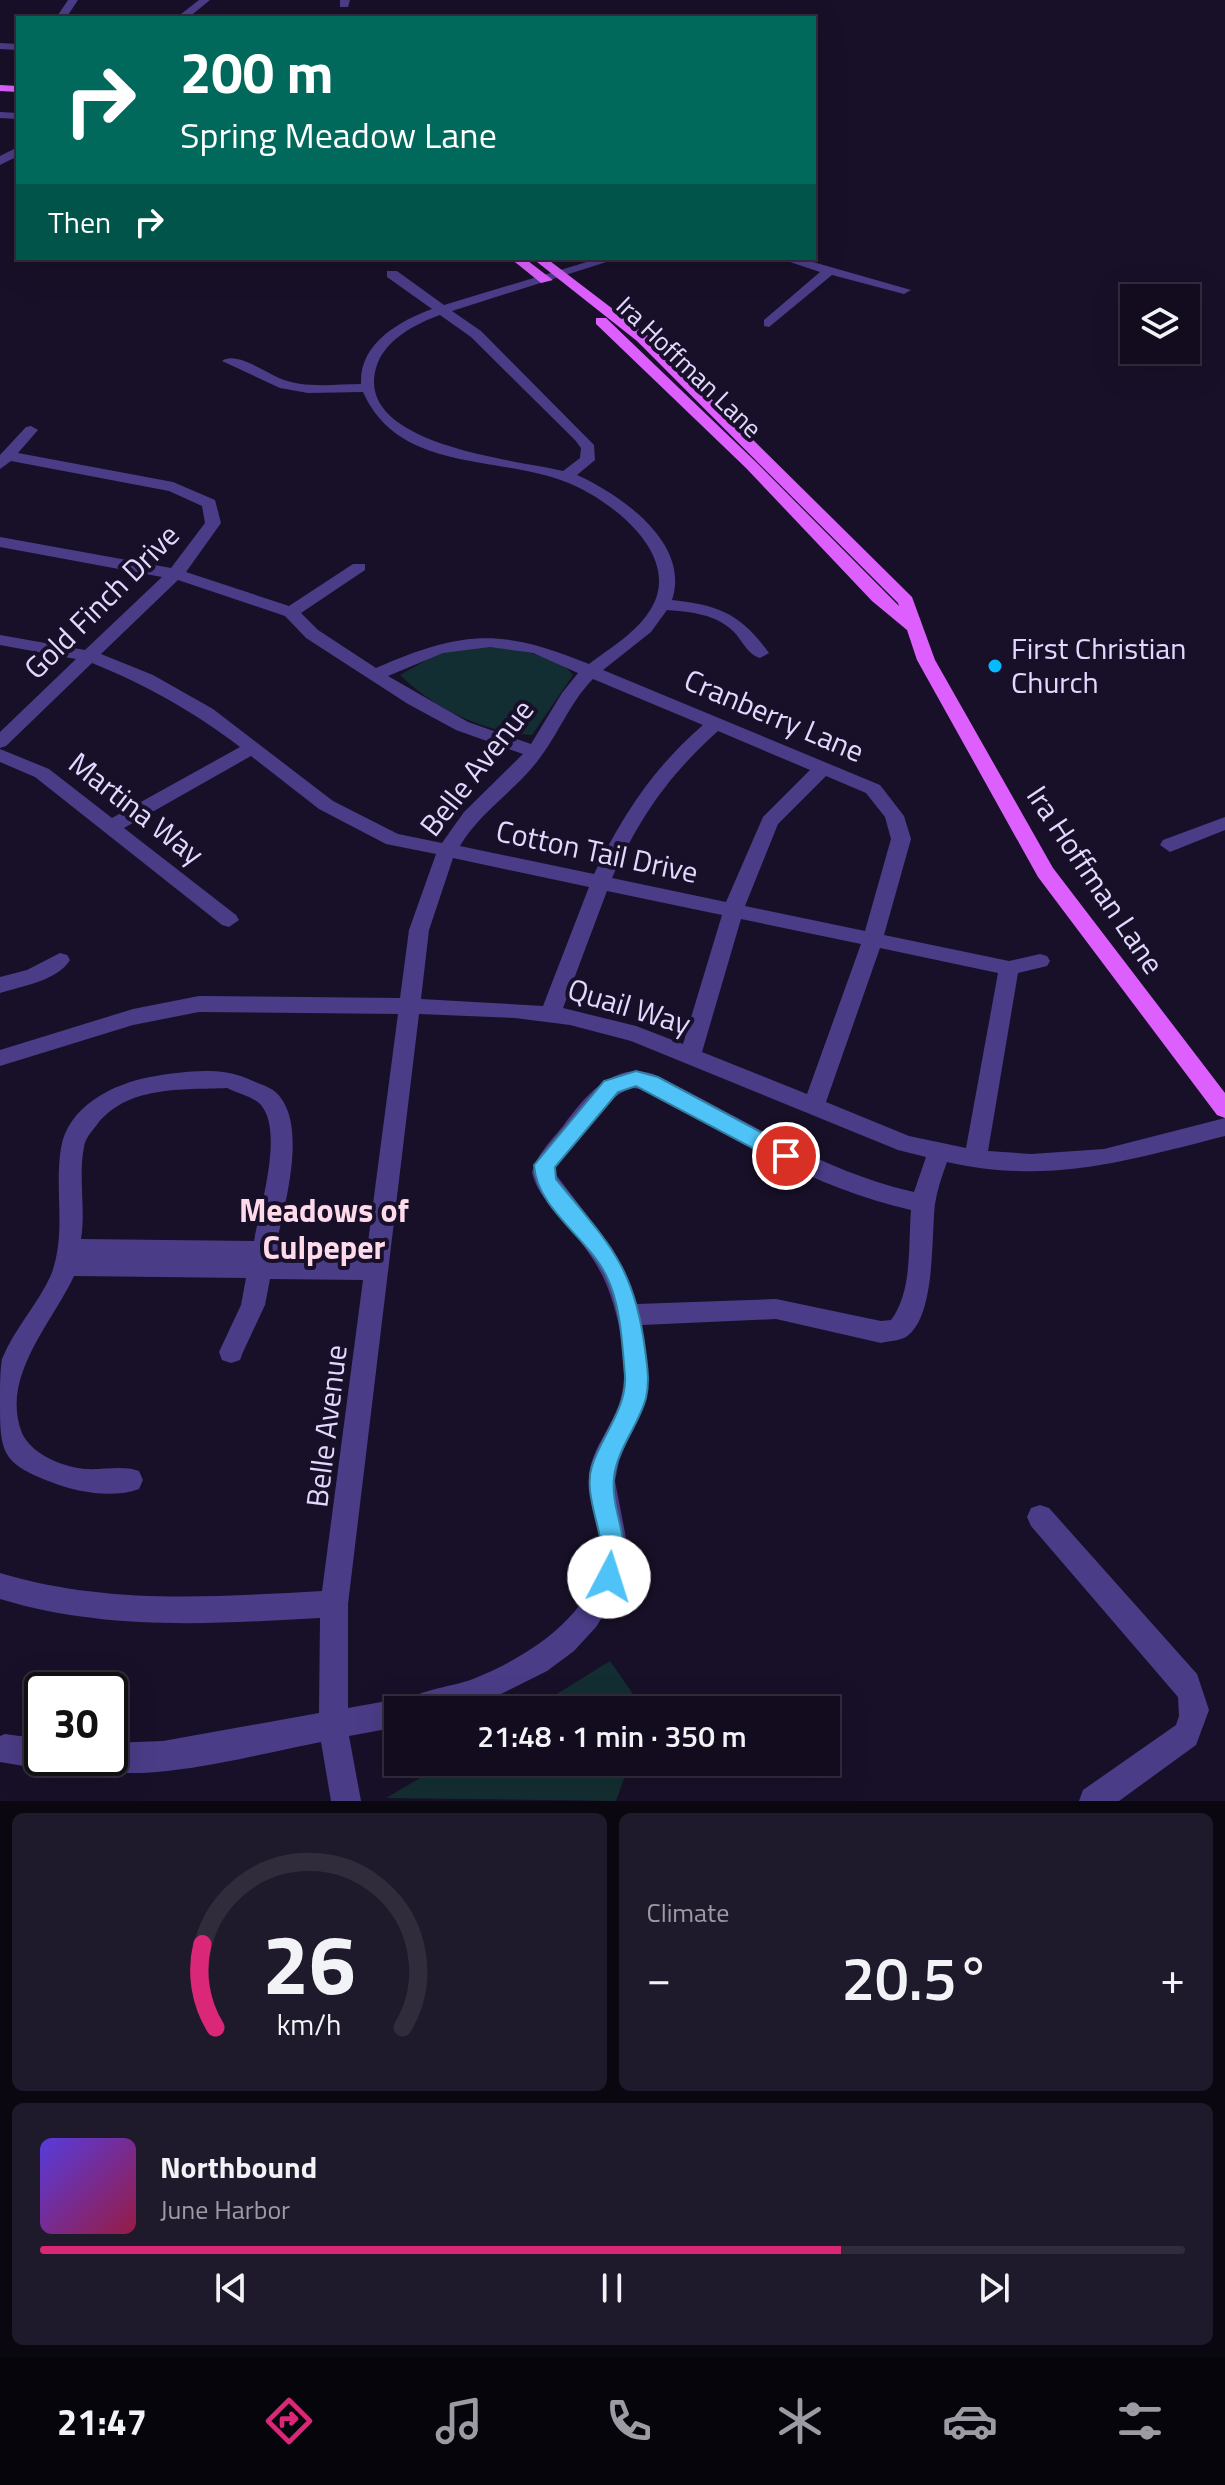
<!DOCTYPE html>
<meta charset="utf-8">
<style>
body{margin:0;font-family:"Titillium Web",sans-serif;background:#1f1a2b;color:#f1f3f6;height:100vh;display:flex;flex-direction:column;font-size:30px;white-space:nowrap}
*{box-sizing:border-box;margin:0}
p{font-size:26px;color:#9c9ba4}
.icon{flex:none;width:44px;height:44px;fill:none;stroke:currentColor;stroke-width:2;stroke-linecap:round;stroke-linejoin:round}
.map{position:relative;height:1801px;overflow:hidden}
.panel{display:flex;flex-direction:column;gap:12px;padding:12px;background:#0a0710;flex:1}
.panel>*{flex:none}
.hud{position:absolute;left:16px;top:16px;width:800px;height:244px;border-radius:0px;box-shadow:0 8px 32px #0002,0 0 0 2px #312c3c;background:#00695c;color:#fff;overflow:hidden}
.fabs{position:absolute;left:1120px;top:284px;display:grid;gap:16px}
.fabs a{display:grid;place-items:center;width:80px;height:80px;border-radius:0px;background:#120c1e;box-shadow:0 8px 32px #0002,0 0 0 2px #312c3c;font-size:40px}
.speed{position:absolute;left:24px;top:1672px;display:flex;gap:16px;font-size:40px;font-weight:700;text-align:center}
.speed>*{display:grid;place-content:center;width:104px;height:104px;border-radius:50%;background:#120c1e;box-shadow:0 8px 32px #0002,0 0 0 2px #312c3c;line-height:1}
.speed .limit{border:4px solid #111;border-radius:12px;background:#fff;color:#111}
.pin{position:absolute;display:grid;place-items:center;width:68px;height:68px;color:#fff;margin:-34px;border:4px solid #fff;border-radius:50%;box-shadow:0 2px 8px #0007}
.me{position:absolute;width:88px;margin:-44px;rotate:5deg;stroke-linejoin:round;filter:drop-shadow(0 0 6px #0008)}
.turn{display:flex;align-items:center;gap:28px;height:168px;padding:0 32px;font-size:36px}
.turn .icon{width:104px;height:104px;stroke-width:2.5}
.turn b{display:block;font-size:56px;line-height:68px}
.then{display:flex;align-items:center;height:76px;padding:0 32px;background:#0003;gap:16px;font-size:30px}
.big{font-size:60px;font-weight:600;line-height:1.1}
.panel .card{flex:1;display:flex;flex-direction:column;justify-content:center;gap:12px;min-width:0;padding:0 28px;border-radius:12px;background:#1f1a2b}
.panel .dial{align-items:center;gap:0}
.dial svg{height:208px;overflow:visible;fill:none;stroke:#312c3c;stroke-width:7;stroke-linecap:round;text-anchor:middle}
.dial text{fill:#f1f3f6;stroke:none}
.song{display:flex;align-items:center;gap:24px}
.cover{width:96px;height:96px;border-radius:12px;background:linear-gradient(135deg,hsl(250 70% 55%),hsl(340 70% 35%))}
.played{height:8px;border-radius:4px;background:linear-gradient(90deg,#db2777 70%,#312c3c 70%)}
.keys{display:flex;justify-content:space-around;direction:ltr}
.heat{display:flex;justify-content:space-between;align-items:center;font-size:44px;direction:ltr}
.panel .tiles{flex:1;display:grid;gap:12px;grid-template-columns:1fr 1fr}
.card:last-child{grid-column:span 2}
.trip{position:absolute;left:384px;top:1696px;width:456px;height:80px;border-radius:0px;background:#120c1e;box-shadow:0 8px 32px #0002,0 0 0 2px #312c3c;font-weight:600;line-height:80px;text-align:center}
.tabs{display:flex;height:128px;justify-content:space-around;align-items:center;background:#07050c;color:#9c9ba4}
.tabs .icon{width:56px;height:56px}
.tabs .selected{color:#db2777}
.tabs b{font-size:36px;color:#f1f3f6}
.map>svg:first-child{display:block}
.green{fill:#132e32}
.lines{fill:none;stroke-linecap:round;stroke-linejoin:round}
.minor{fill:#4b3c87;fill-rule:evenodd}
.major{fill:#dd60fe;fill-rule:evenodd}
.route{fill:#4fc3f7;stroke:#337fa1;stroke-width:2}
.poi-dot{fill:#06bbfd;stroke:#181028;stroke-width:3}
.labels{text-anchor:middle;stroke-width:8;stroke-linejoin:round;paint-order:stroke}
.far-street-label{font-size:26px;fill:#e3d8ff;stroke:#181028}
.street-label{font-size:30px;fill:#e3d8ff;stroke:#181028}
.poi-label{font-size:30px;fill:#e3d8ff;stroke:#181028;text-anchor:start}
.neighbourhood-label{font-size:32px;font-weight:bold;fill:#ffdaeb;stroke:#181028}
</style>
<div class="map">
<svg width="1225" height="1801" viewBox="0 0 1225 1801">
<rect width="100%" height="100%" fill="#181028"/>
<g class="green">
<path d="M481 643C505 648 560 655 573 675L532 735C483 732 435 709 400 675L448 648Z"/>
<path d="M610 1661 644 1710H531Z"/>
<path d="M447 1762H630L616 1801 386 1798Z"/>
</g>
<g class="lines">
<g class="minor">
<path d="M68 0H78L66 18H56Z"/>
<path d="M199 0H210L188 18H176Z"/>
<path d="M340 0H350L348 7H340Z"/>
<path d="M0 43 18 44V50L0 49Z"/>
<path d="M0 112 18 113V119L0 118Z"/>
<path d="M18 147V156L0 165V156Z"/>
<path d="M600 258H619L452 311 481 331 594 445 595 460 577 475C621 495 691 543 672 600 719 605 741 614 769 653L760 658C748 655 742 640 733 631 715 614 692 612 667 610L651 632 603 670 880 785 904 816 911 839 884 935 1009 961 1040 954 1047 956 1050 961 1047 966 1018 973 988 1151 1031 1154 1104 1149 1225 1118V1136C1126 1161 1050 1185 947 1162 942 1176 937 1190 935 1204 931 1237 936 1317 906 1337 899 1341 888 1341 881 1343L776 1319 642 1325 648 1391 619 1461 615 1481 626 1538 627 1561 613 1600 596 1627 574 1651 547 1671 485 1702 465 1710H398V1727L349 1736 361 1801H331L321 1742C272 1751 141 1786 100 1768L95 1758H110V1743L163 1741 319 1713 320 1618C211 1624 106 1631 0 1599V1573C107 1605 212 1597 322 1591L363 1280 270 1279 265 1305 243 1352 240 1360 231 1363 222 1360 219 1352 241 1305 246 1278 74 1276C51 1325 0 1377 22 1433 31 1453 57 1464 78 1468 98 1472 119 1464 139 1471L143 1480 139 1489C112 1499 77 1492 51 1482 1 1463 0 1452 0 1401 0 1388 0 1370 2 1359 14 1329 38 1304 51 1275 67 1234 54 1190 61 1148 68 1106 113 1084 150 1077 179 1072 218 1066 246 1078 254 1082 266 1085 273 1090 310 1118 285 1203 277 1241L368 1242 398 1014 199 1012 133 1025 0 1066V1050L133 1009 199 996 400 998 409 930 436 854 386 844 319 809 251 756 124 828 236 915 239 920 229 927 222 925 35 777 0 762V749L49 769 112 818 240 747C193 711 146 685 92 663L6 746 0 748V732L76 659 0 645V635L85 650 162 577 0 547V537L171 568 205 523 202 506 169 491 11 461 0 469V455L26 427 31 426 38 430 18 453 173 482 215 500 221 523 186 572 289 606 353 564H365V570L301 613 318 630 376 668C463 630 501 628 589 664 610 648 638 632 652 607 682 554 610 499 566 482 498 455 399 473 363 392L308 393 280 388 222 361C235 351 265 372 279 378 304 389 335 384 361 384 359 344 399 321 432 309L387 277V271H397L444 305ZM440 315 471 337 575 440 581 448 580 458 563 471C519 460 354 446 376 368 384 340 415 324 440 315ZM178 580 285 616 306 638 408 704 456 730 523 754 464 812 442 843 398 834 333 801 213 709 153 675 101 654ZM490 647 533 653 578 673 562 693 531 744 468 722 388 676 443 653ZM593 679 703 725C654 767 622 816 594 874L460 846C479 813 512 793 536 763 558 736 569 703 593 679ZM718 731 810 770 763 817 726 902 612 878C640 817 668 776 718 731ZM826 776 866 793 885 817 891 839 865 931 745 906 778 824ZM453 858 589 887 543 1006 421 999 429 930ZM607 891 722 915 683 1044 636 1026 563 1008ZM741 919 861 944 807 1094 702 1052ZM880 948 998 973 966 1148 909 1136 826 1102ZM419 1014 515 1018 570 1025 631 1041 898 1150 926 1157 914 1192C819 1171 739 1115 653 1074 612 1061 584 1098 563 1126 550 1142 538 1153 532 1172 536 1192 552 1207 565 1222 583 1244 601 1267 610 1294 621 1326 631 1374 618 1407 610 1428 595 1446 590 1468 584 1499 604 1527 600 1558 592 1617 524 1659 473 1679 451 1687 423 1689 404 1701L398 1699 348 1708V1604ZM227 1088C237 1093 254 1097 261 1105 284 1132 260 1208 254 1241L81 1239C86 1209 78 1177 84 1147 85 1139 91 1132 96 1126 126 1085 182 1090 227 1088ZM631 1088C664 1088 740 1141 773 1158 817 1181 863 1199 911 1210 908 1244 913 1291 891 1320L881 1321 776 1299 637 1304 612 1248 554 1172 558 1163C581 1139 598 1101 631 1088Z"/>
<path d="M778 258H799L911 290 904 294 832 275 769 327 764 326V320L820 272Z"/>
<path d="M1225 817V830L1170 852 1160 845 1163 840Z"/>
<path d="M60 953 67 955 70 960C57 981 22 986 0 993V977L27 970Z"/>
<path d="M1040 1505 1049 1508 1197 1674 1209 1710 1196 1745 1119 1801H1079L1083 1790 1176 1725 1179 1716 1178 1697 1031 1526 1027 1517 1031 1508Z"/>
<path d="M5 1734 42 1739V1758H55L52 1764 42 1769 0 1762V1736Z"/>
</g>
<g class="major">
<path d="M0 85 18 86V92L0 91Z"/>
<path d="M510 258H524L553 280 541 283Z"/>
<path d="M532 258H546L647 335 912 597 935 660 1053 868 1225 1093V1118L1217 1115 1038 877 917 660 907 630 872 601 746 468 596 324V318H606L756 462 899 606 898 603 637 341Z"/>
</g>
</g>
<path class="route" d="M636 1071 658 1077 794 1150 797 1156 786 1164 779 1162 636 1086 618 1092 555 1167 556 1179C607 1242 634 1264 645 1349 647 1365 650 1381 646 1398 639 1425 617 1449 614 1477 610 1516 636 1543 618 1585L609 1589 600 1585C594 1571 603 1559 601 1544 598 1520 584 1490 592 1466 601 1437 627 1408 625 1376 622 1343 621 1305 606 1275 587 1237 537 1209 534 1165L604 1081Z"/>
<circle class="poi-dot" cx="995" cy="666" r="8"/>
<g class="labels">
<g class="far-street-label">
<text transform="translate(689 367) rotate(44)" y="9">Ira Hoffman Lane</text>
</g>
<g class="street-label">
<text transform="translate(102 602) rotate(-45)" y="10">Gold Finch Drive</text>
<text transform="translate(774 716) rotate(23)" y="10">Cranberry Lane</text>
<text transform="translate(477 768) rotate(-52)" y="10">Belle Avenue</text>
<text transform="translate(136 809) rotate(38)" y="10">Martina Way</text>
<text transform="translate(597 852) rotate(12)" y="10">Cotton Tail Drive</text>
<text transform="translate(1095 880) rotate(56)" y="10">Ira Hoffman Lane</text>
<text transform="translate(629 1007) rotate(17)" y="10">Quail Way</text>
<text transform="translate(327 1426) rotate(-83)" y="10">Belle Avenue</text>
</g>
<g class="poi-label">
<text x="1011" y="659">First Christian<tspan x="1011" dy="34">Church</tspan></text>
</g>
<g class="neighbourhood-label">
<text x="324" y="1222">Meadows of<tspan x="324" dy="37">Culpeper</tspan></text>
</g>
</g>
</svg>
<div class="fabs">
<a><svg class="icon" aria-label="layers" viewBox="0 0 24 24"><path d="M12 4l9 5-9 5-9-5zM3 14l9 5 9-5"/></svg></a>
</div>
<div class="speed"><div class="limit">30</div></div>
<div class="pin" style="left:786px;top:1156px;background:#d93025"><svg class="icon" aria-label="arrive" viewBox="0 0 24 24"><path d="M6 21V4h12l-3 4 3 4H6"/></svg></div>
<svg class="me" style="left:609px;top:1577px" viewBox="-20 -20 40 40"><circle r="19" fill="#fff"/><path d="M0-13L10 11 0 6-10 11z" fill="#4fc3f7"/></svg>
<div class="trip">21:48 · 1 min · 350 m</div>
<div class="hud">
<div class="turn"><svg class="icon" aria-label="right" viewBox="0 0 24 24"><path d="M7 20v-9h11M14 6l5 5-5 5"/></svg><div><b>200 m</b>Spring Meadow Lane</div></div>
<div class="then">Then<svg class="icon" aria-label="right" viewBox="0 0 24 24"><path d="M7 20v-9h11M14 6l5 5-5 5"/></svg></div>
</div>
</div>
<section class="panel">
<div class="tiles">
<div class="card dial"><svg viewBox="0 0 100 80">
<path d="M14 69A42 42 0 1 1 86 69"/>
<path d="M14 69A42 42 0 0 1 9 37" stroke="#db2777"/>
<text x="50" y="56" font-size="32" font-weight="700">26</text>
<text x="50" y="72" font-size="11">km/h</text>
</svg></div>
<div class="card"><p>Climate</p>
<div class="heat"><a>−</a><b class="big">20.5°</b><a>+</a></div>
</div>
<div class="card">
<div class="song"><i class="cover"></i><div><b>Northbound</b><p>June Harbor</p></div></div>
<div class="played"></div>
<div class="keys"><svg class="icon" aria-label="previous" viewBox="0 0 24 24"><path d="M18 5L8 12l10 7zM5 5v14"/></svg><svg class="icon" aria-label="pause" viewBox="0 0 24 24"><path d="M8 5v14M16 5v14"/></svg><svg class="icon" aria-label="next" viewBox="0 0 24 24"><path d="M6 5l10 7-10 7zM19 5v14"/></svg></div>
</div>
</div>
</section>
<nav class="tabs">
<b>21:47</b>
<svg class="icon selected" aria-label="directions" viewBox="0 0 24 24"><path d="M12 3l9 9-9 9-9-9zM9 14v-3h6M13 9l2 2-2 2"/></svg>
<svg class="icon" aria-label="music" viewBox="0 0 24 24"><path d="M9 18V5l10-2v13"/><circle cx="6" cy="18" r="3"/><circle cx="16" cy="16" r="3"/></svg>
<svg class="icon" aria-label="phone" viewBox="0 0 24 24"><path d="M5 4h4l2 5-3 2q2 4 5 5l2-3 5 2v4C11 20 4 13 5 4z"/></svg>
<svg class="icon" aria-label="climate" viewBox="0 0 24 24"><path d="M12 3v18M4 7l16 10M4 17L20 7"/></svg>
<svg class="icon" aria-label="car" viewBox="0 0 24 24"><path d="M5 17H2v-5l4-1 3-4h7l3 4 3 1v5h-3M9 17h6M6 11h13"/><circle cx="7" cy="17" r="2"/><circle cx="17" cy="17" r="2"/></svg>
<svg class="icon" aria-label="filters" viewBox="0 0 24 24"><path d="M4 7h16M4 17h16"/><circle cx="9" cy="7" r="2"/><circle cx="15" cy="17" r="2"/></svg>
</nav>
